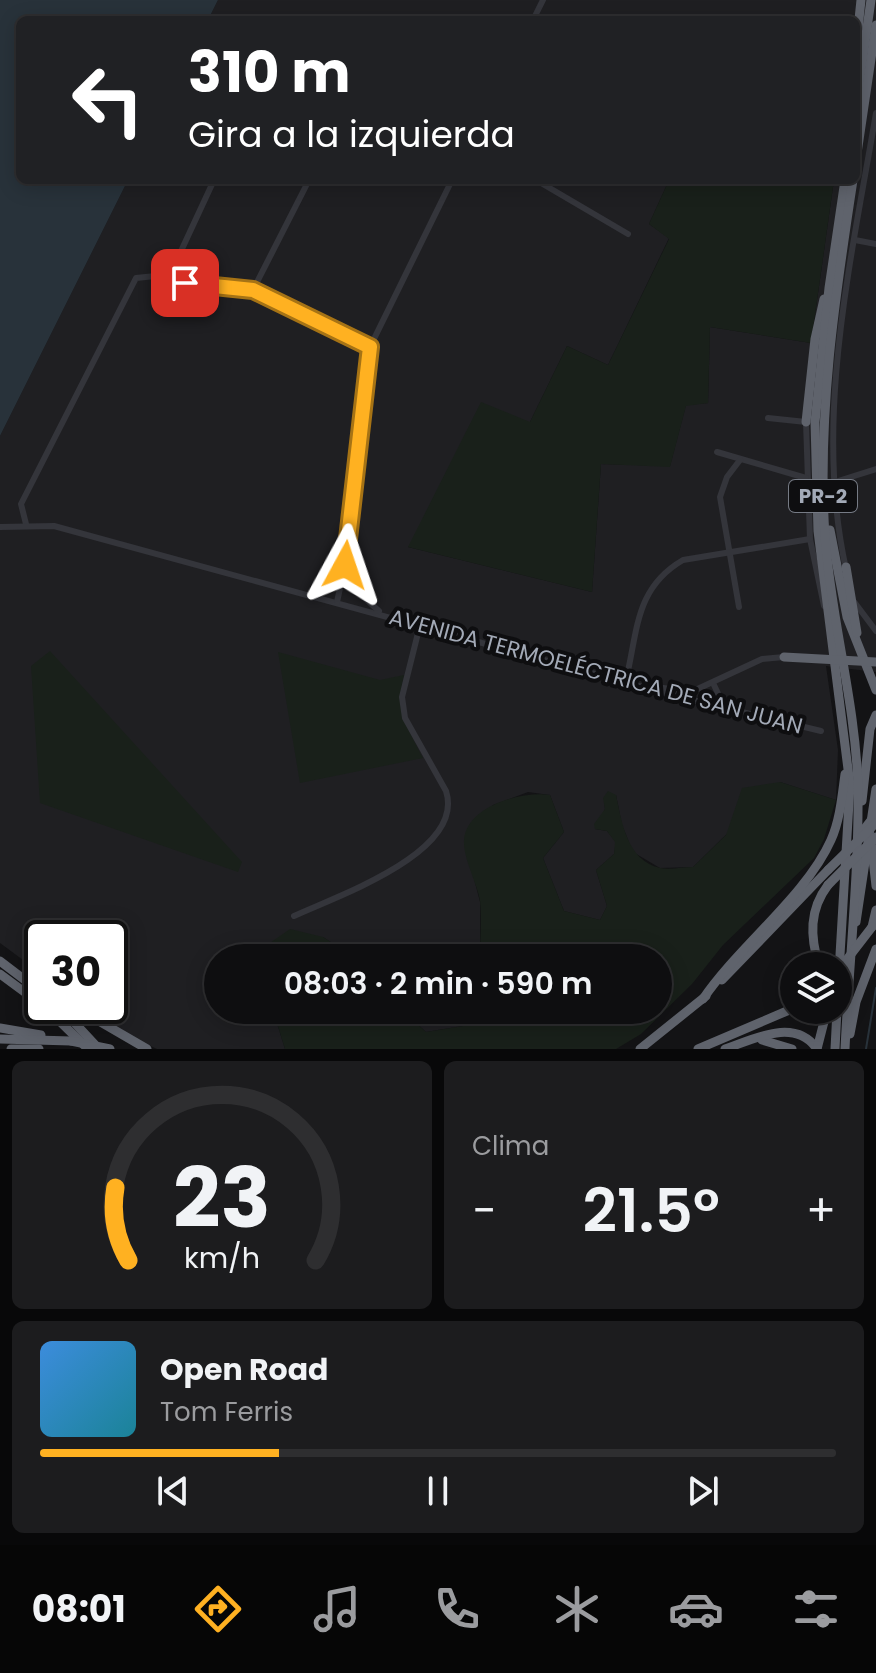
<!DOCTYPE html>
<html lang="es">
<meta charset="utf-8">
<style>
body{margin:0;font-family:Poppins,sans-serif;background:#1c1c1e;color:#f1f3f6;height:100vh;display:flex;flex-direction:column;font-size:30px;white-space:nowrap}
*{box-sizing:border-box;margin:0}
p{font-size:26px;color:#9b9c9f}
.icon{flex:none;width:44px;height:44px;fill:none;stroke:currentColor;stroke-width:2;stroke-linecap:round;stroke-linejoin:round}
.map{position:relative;height:1049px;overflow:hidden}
.drawer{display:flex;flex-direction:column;gap:12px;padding:12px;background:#080809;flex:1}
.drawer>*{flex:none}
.banner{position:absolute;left:16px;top:16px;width:844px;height:168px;border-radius:12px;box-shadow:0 4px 20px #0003,0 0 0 2px #2e2e30;background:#202124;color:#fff;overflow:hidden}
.tools{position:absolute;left:780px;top:952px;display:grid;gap:16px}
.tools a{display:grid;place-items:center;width:72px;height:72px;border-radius:50%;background:#0e0e10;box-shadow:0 4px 20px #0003,0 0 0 2px #2e2e30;font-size:40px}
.speed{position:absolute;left:24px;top:920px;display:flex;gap:16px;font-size:40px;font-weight:700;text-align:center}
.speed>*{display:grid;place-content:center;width:104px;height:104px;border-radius:50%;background:#0e0e10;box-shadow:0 4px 20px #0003,0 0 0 2px #2e2e30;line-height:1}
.speed .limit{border:4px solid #111;border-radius:12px;background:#fff;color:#111}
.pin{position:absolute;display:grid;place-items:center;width:68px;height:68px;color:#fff;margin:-34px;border-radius:16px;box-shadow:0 4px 12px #0006}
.me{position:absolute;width:88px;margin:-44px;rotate:5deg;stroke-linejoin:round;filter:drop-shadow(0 0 6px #0008)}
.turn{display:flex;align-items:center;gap:28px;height:168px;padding:0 40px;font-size:36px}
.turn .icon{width:104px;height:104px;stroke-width:2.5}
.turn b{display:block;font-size:56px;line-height:68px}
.big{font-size:60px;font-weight:600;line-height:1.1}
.drawer .widget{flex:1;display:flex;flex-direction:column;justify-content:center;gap:12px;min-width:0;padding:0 28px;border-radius:12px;background:#1c1c1e}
.drawer .dial{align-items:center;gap:0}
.dial svg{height:208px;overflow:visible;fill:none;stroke:#2e2e30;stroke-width:7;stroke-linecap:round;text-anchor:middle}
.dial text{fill:#f1f3f6;stroke:none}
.song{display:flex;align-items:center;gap:24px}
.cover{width:96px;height:96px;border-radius:12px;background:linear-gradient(135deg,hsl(210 70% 55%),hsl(190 70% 35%))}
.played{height:8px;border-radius:4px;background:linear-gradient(90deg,#ffb121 30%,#2e2e30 30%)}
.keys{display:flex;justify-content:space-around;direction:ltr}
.heat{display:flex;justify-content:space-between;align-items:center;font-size:44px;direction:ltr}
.drawer .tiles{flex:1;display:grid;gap:12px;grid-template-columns:1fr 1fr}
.widget:last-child{grid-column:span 2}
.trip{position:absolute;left:204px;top:944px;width:468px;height:80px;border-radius:40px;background:#0e0e10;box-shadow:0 4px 20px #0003,0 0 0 2px #2e2e30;font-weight:600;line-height:80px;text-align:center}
.tabs{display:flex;height:128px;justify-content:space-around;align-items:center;background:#060606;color:#9b9c9f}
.tabs .icon{width:56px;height:56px}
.tabs .on{color:#ffb121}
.tabs b{font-size:36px;color:#f1f3f6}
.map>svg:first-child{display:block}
.built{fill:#1f1f22}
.green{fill:#19201a}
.water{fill:#28323a}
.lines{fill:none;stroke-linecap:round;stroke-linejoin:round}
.stream{stroke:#28323a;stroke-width:2}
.minor{stroke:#34353b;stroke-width:6}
.highway{stroke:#5f636c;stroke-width:9}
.highway-bridge{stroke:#5f636c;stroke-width:9}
.route-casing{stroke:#a67315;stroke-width:20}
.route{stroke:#ffb121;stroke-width:14}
.labels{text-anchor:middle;stroke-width:8;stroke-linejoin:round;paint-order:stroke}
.shield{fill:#0e0e10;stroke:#767b85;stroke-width:2}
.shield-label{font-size:20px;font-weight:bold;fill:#a3aab7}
.street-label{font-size:22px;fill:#a3aab7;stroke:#0e0e10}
</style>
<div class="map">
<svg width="876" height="1049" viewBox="0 0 876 1049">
<rect width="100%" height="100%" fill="#131315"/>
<g class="built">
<path d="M218 0H876V672L826 666 838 750 836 800 780 782 693 867 660 868 633 852 622 825 616 795 604 798 605 809 595 829 607 831 616 842 614 854 596 870 607 906 600 920 564 911 543 858 564 832 550 795 528 792 493 805 464 840 480 902V958H355L323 937 264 947V958H218V1010H273L285 1049H157L129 1036 87 1006H110V938H42V974L0 943V436L128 180H669L649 224 669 238 608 365 567 346 530 422 408 547 592 592 601 464 670 466 686 405 708 403 710 327 811 343 834 180H856V20H208Z"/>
<path d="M410 1010H480V1012L469 1025 426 1032 414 1021Z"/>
</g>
<g class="green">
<path d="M669 180H834L811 343 710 327 708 403 686 406 670 467 601 464 592 592 408 547 481 402 530 422 567 346 608 365 669 239 649 224Z"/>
<path d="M50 651 242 862 238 872 40 803 31 666Z"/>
<path d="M278 652 380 680 404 675C395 709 407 728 423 758L300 783Z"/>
<path d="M780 782 836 800 824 839 814 858 723 945 692 984 641 1034 616 1049H285L273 1010H410L414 1021 426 1032 469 1025 480 1010H658V958H480C480 940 482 919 480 901 477 882 463 859 464 840 467 805 523 791 550 795L564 832 543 858 564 911 600 920 607 906 596 870 614 854 615 842 607 831 595 829 594 824 605 809 603 798 608 791 616 795C622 823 627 860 660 868 670 870 683 867 693 867L726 835 742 788Z"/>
<path d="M290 929 323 937 355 958H264V947Z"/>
</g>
<path class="water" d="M0 0H218L208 20H20V180H128L0 436Z"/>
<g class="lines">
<path class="stream" d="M866 1049 876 988"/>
<g class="minor">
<path d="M533 20 543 0"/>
<path d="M214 180 175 264V274L185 283 253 290 370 347"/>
<path d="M536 180 628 234"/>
<path d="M855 240 876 244"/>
<path d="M253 290 309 180"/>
<path d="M768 418 806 422 810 539 824 606"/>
<path d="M717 452 806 478"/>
<path d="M835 482 876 469"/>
<path d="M26 524 21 504 136 278 175 274"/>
<path d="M0 527 54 526 672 695 821 731"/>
<path d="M346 567 360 594 379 611"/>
<path d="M846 569C813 421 851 261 876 113"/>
<path d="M337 602 345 565 370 347 452 180"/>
<path d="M855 603 876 631"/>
<path d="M739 607 720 497 727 477 740 460"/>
<path d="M626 680C638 630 635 588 683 560L810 539"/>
<path d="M713 683 724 706"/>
<path d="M663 688 691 692 762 659 784 657"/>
<path d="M294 916C334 897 466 853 446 791L405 718 402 697 420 625"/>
</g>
<g class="highway">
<path d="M856 48 861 0"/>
<path d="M856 104 871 0"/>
<path d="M856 160 876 25"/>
<path d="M806 422 815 339 824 299"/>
<path d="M830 530 847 617 876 690"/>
<path d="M846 567 857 633"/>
<path d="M862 801 870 729 876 715"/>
<path d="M871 841 876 886"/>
<path d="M856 922 876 789"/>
<path d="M872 927 876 910"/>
<path d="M0 961 42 993"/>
<path d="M819 966C810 936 809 910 828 885"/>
<path d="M0 974 42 1005"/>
<path d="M722 980 828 870"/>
<path d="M838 989 850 785 818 531 815 422 829 288 845 180"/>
<path d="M703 999C739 946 806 896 831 840 840 820 842 796 845 774"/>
<path d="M44 1006 87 1048"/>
<path d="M59 1006 99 1049"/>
<path d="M73 1006 147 1049"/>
<path d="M0 1028 41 1035"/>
<path d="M850 1034 856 1002 876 949"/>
<path d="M0 1039 71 1041"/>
<path d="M762 1040 792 1049"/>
<path d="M11 1049H39"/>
<path d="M640 1049 706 996"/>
<path d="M698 1049 794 1008"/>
<path d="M725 1049C754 1039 795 1017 817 1049"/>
<path d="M817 1049 827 1010"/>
<path d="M835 1049 837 1010"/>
<path d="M845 1049C849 963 859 875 858 789 856 703 831 621 825 536 817 417 835 297 853 180"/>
</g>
<g class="highway-bridge">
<path d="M784 657 876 662"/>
<path d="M858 837 876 814"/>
<path d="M828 870 876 823"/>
<path d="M828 885 876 837"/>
<path d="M838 971 872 927"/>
<path d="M71 1041 110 1049"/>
</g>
</g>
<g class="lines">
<g class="route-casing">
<path id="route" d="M185 283 253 290 370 347 345 565"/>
</g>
<use href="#route" class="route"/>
</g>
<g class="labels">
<rect class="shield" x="789" y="480" width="68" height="32" rx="6"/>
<g class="shield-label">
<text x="823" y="503">PR-2</text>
</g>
<g class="street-label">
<text transform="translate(596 671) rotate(15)" y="8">AVENIDA TERMOELÉCTRICA DE SAN JUAN</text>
</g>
</g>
</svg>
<div class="tools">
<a><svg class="icon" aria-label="layers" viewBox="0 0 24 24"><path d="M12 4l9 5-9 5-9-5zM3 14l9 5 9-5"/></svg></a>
</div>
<div class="speed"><div class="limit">30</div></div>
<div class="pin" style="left:185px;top:283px;background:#d93025"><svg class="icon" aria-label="arrive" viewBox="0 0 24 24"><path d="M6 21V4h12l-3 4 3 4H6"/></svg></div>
<svg class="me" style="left:345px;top:565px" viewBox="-20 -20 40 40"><path d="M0-17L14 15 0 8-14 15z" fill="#ffb121" stroke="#fff" stroke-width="4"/></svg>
<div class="trip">08:03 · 2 min · 590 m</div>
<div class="banner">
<div class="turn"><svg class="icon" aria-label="left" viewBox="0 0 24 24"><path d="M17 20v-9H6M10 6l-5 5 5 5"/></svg><div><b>310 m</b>Gira a la izquierda</div></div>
</div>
</div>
<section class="drawer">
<div class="tiles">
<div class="widget dial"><svg viewBox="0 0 100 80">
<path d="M14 69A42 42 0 1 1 86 69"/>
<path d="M14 69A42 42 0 0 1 9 41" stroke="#ffb121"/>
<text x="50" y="56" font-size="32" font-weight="700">23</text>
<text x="50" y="72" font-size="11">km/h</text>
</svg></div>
<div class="widget"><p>Clima</p>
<div class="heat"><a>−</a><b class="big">21.5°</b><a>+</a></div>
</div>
<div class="widget">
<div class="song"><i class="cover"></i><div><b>Open Road</b><p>Tom Ferris</p></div></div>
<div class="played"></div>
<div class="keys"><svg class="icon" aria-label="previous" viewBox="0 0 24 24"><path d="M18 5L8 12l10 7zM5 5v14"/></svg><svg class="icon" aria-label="pause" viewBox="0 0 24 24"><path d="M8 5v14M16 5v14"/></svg><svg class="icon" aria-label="next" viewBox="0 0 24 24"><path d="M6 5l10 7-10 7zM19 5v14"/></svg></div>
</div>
</div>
</section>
<nav class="tabs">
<b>08:01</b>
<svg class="icon on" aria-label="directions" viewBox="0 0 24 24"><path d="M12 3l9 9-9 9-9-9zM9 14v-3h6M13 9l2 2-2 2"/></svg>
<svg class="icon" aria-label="music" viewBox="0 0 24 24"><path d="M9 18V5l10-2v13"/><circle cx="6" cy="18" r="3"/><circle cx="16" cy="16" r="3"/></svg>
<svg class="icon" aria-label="phone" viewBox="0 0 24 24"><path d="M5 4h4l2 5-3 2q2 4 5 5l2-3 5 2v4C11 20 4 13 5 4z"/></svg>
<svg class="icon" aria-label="climate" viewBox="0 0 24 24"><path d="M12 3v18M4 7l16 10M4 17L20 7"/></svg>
<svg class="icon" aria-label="car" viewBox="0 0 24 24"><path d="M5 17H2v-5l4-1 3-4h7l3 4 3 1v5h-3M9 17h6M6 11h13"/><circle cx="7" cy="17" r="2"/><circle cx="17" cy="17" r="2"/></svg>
<svg class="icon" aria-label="filters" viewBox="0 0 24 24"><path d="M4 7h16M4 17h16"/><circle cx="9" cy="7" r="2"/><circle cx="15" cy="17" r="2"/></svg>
</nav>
